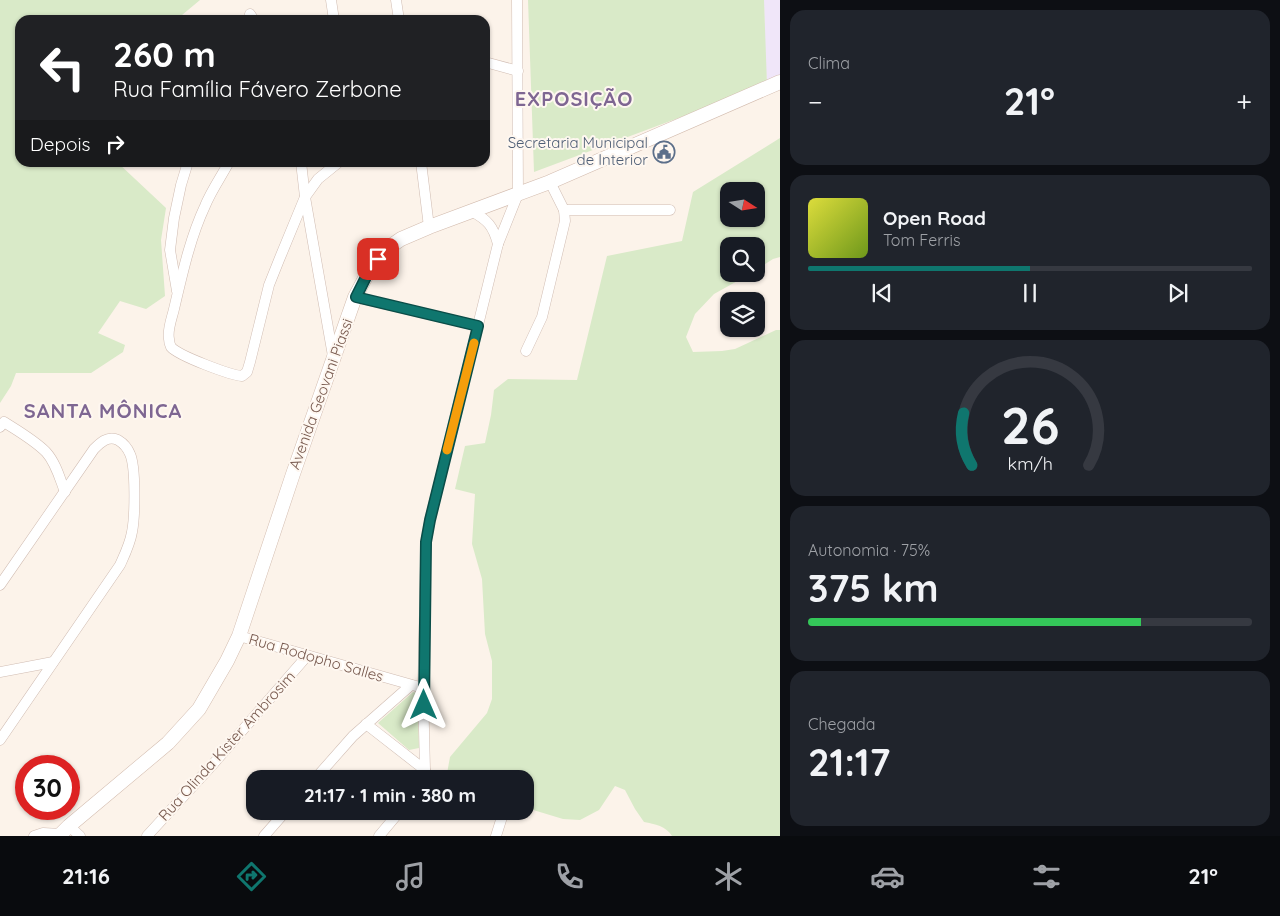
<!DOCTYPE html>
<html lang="pt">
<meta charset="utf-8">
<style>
body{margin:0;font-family:Quicksand,sans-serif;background:#20242c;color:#f1f3f6;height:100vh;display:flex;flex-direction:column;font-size:19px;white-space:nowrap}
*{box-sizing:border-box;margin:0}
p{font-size:16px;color:#9ea1a6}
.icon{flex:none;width:28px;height:28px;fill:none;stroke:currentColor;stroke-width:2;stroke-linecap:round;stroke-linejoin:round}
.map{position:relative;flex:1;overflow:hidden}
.panel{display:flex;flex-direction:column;gap:10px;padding:10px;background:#0d0f14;width:500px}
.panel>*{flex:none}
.guide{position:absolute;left:15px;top:15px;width:475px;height:152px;border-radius:15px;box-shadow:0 1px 4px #0004;background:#202124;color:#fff;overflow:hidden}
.needle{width:32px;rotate:102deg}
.controls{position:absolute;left:720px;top:182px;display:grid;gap:10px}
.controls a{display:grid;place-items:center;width:45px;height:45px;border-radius:10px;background:#171b24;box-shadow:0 1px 4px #0004;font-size:25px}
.speed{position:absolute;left:15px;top:755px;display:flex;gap:10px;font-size:25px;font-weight:700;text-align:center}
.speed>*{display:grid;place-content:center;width:65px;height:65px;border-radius:50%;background:#171b24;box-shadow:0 1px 4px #0004;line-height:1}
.speed .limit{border:8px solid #d22;background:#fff;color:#111}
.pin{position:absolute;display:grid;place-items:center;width:42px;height:42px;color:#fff;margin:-21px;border-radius:10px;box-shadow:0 2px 8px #0006}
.me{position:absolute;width:55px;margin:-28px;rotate:0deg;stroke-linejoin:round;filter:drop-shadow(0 0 4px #0008)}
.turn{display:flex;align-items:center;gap:18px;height:105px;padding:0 15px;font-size:22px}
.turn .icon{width:65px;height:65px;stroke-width:2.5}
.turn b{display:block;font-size:35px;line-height:42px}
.then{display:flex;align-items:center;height:48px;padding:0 15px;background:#0003;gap:10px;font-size:19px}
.big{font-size:38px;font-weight:800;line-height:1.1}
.panel .card{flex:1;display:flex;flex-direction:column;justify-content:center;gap:8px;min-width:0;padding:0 18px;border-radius:15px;background:#20242c}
.panel .dial{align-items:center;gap:0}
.dial svg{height:130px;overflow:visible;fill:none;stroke:#363941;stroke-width:7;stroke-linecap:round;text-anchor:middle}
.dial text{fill:#f1f3f6;stroke:none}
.song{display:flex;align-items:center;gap:15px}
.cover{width:60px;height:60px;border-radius:8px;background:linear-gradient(135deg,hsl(60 70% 55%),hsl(80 70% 35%))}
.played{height:5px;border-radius:2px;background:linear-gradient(90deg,#0f766e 50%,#363941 50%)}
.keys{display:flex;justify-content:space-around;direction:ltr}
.heat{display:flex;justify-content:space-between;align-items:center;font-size:28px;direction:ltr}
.charge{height:8px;border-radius:4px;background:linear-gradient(90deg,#34c759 75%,#363941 0)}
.trip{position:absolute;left:246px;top:770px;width:288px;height:50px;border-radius:15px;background:#171b24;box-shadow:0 1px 4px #0004;font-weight:800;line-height:50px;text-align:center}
.tabs{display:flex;height:80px;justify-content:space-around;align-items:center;background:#090b0e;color:#9ea1a6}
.tabs .icon{width:35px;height:35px}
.tabs .on{color:#0f766e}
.tabs b{font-size:22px;color:#f1f3f6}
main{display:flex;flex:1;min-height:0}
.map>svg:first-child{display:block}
.education{fill:#f0e6f9}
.green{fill:#d9eac8;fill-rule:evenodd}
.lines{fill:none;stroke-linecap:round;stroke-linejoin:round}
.street-casing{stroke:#d0bcb2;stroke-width:11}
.secondary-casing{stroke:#d3bcaf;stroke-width:15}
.street{stroke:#fff;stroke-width:10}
.secondary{stroke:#fff;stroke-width:14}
.route-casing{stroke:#0a4d48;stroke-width:12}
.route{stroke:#0f766e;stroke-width:9}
.slow{stroke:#f59e0b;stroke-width:9}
.labels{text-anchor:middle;stroke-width:4;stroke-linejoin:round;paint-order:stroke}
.service-label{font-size:15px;fill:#4e5e75;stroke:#fef7f0;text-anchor:end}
.street-label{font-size:15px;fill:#76584d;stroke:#fef7f0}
.district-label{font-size:20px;font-weight:bold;letter-spacing:1px;fill:#7e6692;stroke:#fef7f0}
</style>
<main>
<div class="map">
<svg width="780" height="836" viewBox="0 0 780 836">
<rect width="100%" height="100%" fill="#fcf3ea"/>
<path class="education" d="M764 0H780V79L767 85 765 55Z"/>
<g class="green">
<path d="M0 0H200L176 20H20V162L118 163 166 208 161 240 165 296 146 309 120 301 98 333 125 345 123 352 91 373H16L11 386 0 403Z"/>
<path d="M528 0H764L767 85 534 172Z"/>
<path d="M780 138V257L773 259 756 270V246H729V274H750L714 294 695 314 686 337 693 352 722 351 735 349 776 330H780V836H672C666 826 655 824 644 822L635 809 625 790 615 786 599 810 580 820 563 819 530 809 525 805V779H496L493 775 486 773 481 779H446L450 757 487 713 492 699V661L485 634 482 579 472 544 475 494 455 489 465 446 485 443 491 415 494 390 508 379 577 380 607 256 682 241 693 192ZM729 191H756V219H729Z"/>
<path d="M413 692 417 693 419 748 409 750 378 723Z"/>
</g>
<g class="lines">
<g class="street-casing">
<g id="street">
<path d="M331 0 334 20"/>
<path d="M396 0 399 20"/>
<path d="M250 14 254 20"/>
<path d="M485 62 518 71"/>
<path d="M229 162C221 177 211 191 205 206 190 238 182 275 174 309 172 318 167 330 169 339 169 342 170 345 171 347 179 356 230 375 242 376L247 372 250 362 269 285 279 260 305 197 318 179 339 162"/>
<path d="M301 162 305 197 333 356"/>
<path d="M421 162 429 227"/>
<path d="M564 210H670"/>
<path d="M471 211C488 220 493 226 498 244"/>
<path d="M177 291 170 250 174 218 181 185 188 162"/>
<path d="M355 297 478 326"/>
<path d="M526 351 542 317 565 221 564 210 550 182"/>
<path d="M0 427 4 422C18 431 34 440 46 452 56 463 60 479 65 492"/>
<path d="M0 585 94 449C100 443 108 435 118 440 123 443 128 449 130 454 136 467 135 517 132 532 130 544 125 554 120 565L0 740"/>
<path d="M239 636 423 688"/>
<path d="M0 672 53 662"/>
<path d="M366 724 425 770"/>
<path d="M315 779 353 736 411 685"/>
<path d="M423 779 425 770 423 688 426 542 430 520 498 244 518 194 517 0"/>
<path d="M69 826 80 836"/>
<path d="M34 836 43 833 61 834"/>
<path d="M147 836 214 763 307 656"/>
<path d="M264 836 286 811"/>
<path d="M379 836 400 811"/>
<path d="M496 836 502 817"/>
</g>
</g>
<g class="secondary-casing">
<path id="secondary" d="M59 836 69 826 168 743 199 709 227 661 239 636 293 474 355 297 370 269 385 250 401 239 429 227 550 182 780 82"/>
</g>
<use href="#street" class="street"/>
<use href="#secondary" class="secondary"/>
</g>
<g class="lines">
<g class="route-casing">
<path id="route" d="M378 259 370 269 356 297 478 326 430 520 426 542 424 705"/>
</g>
<use href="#route" class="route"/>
<path class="slow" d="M447 450 474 343"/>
</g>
<defs>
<g id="civic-ring" transform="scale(1.125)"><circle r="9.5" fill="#fef7f0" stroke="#5c6f8a" stroke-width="1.5"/><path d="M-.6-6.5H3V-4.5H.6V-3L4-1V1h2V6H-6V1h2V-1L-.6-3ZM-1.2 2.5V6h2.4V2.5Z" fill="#5c6f8a"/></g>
</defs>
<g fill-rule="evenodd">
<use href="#civic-ring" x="664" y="152"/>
</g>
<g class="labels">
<g class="service-label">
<text x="648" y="148">Secretaria Municipal<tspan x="648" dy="17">de Interior</tspan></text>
</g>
<g class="street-label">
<text transform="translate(321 394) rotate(-70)" y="5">Avenida Geovani Piassi</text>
<text transform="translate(316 658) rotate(16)" y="5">Rua Rodopho Salles</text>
<text transform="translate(227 746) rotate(-48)" y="5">Rua Olinda Kister Ambrosim</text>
</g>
<g class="district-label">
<text x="574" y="106">EXPOSIÇÃO</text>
<text x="103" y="418">SANTA MÔNICA</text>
</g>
</g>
</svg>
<div class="controls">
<a><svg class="needle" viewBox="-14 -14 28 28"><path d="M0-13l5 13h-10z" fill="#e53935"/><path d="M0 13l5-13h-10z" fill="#9ea1a6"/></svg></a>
<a><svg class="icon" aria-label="search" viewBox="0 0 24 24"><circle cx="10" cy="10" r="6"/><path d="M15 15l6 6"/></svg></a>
<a><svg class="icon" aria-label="layers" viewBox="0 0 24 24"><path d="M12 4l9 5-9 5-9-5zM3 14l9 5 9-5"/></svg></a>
</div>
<div class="speed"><div class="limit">30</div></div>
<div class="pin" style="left:378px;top:259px;background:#d93025"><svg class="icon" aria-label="arrive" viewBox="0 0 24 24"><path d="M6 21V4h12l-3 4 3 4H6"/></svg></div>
<svg class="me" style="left:424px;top:705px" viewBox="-20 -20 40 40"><path d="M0-17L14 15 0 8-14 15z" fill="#0f766e" stroke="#fff" stroke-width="4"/></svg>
<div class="trip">21:17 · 1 min · 380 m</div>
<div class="guide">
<div class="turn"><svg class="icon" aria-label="left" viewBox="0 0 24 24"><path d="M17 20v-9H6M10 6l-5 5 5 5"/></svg><div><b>260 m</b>Rua Família Fávero Zerbone</div></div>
<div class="then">Depois<svg class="icon" aria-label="right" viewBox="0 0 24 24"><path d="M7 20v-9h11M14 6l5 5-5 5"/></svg></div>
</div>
</div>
<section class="panel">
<div class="card"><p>Clima</p>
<div class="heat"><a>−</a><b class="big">21°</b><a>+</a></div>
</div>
<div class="card">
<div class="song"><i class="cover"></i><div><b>Open Road</b><p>Tom Ferris</p></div></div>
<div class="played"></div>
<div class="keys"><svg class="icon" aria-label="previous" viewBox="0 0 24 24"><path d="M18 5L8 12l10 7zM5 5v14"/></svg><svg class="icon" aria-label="pause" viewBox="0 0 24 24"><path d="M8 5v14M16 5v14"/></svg><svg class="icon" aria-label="next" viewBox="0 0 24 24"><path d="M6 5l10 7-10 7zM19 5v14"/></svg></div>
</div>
<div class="card dial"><svg viewBox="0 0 100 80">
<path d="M14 69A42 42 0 1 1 86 69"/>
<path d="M14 69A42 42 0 0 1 9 37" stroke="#0f766e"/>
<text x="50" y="56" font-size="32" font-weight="700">26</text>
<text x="50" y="72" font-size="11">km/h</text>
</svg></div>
<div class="card"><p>Autonomia · 75%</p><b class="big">375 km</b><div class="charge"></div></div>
<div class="card"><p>Chegada</p><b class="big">21:17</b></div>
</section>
</main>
<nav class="tabs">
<b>21:16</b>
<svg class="icon on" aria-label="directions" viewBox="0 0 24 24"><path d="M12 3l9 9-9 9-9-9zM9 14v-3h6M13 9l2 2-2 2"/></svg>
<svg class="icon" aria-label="music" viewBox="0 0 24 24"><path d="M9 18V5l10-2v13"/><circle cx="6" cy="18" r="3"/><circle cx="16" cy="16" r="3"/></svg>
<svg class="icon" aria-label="phone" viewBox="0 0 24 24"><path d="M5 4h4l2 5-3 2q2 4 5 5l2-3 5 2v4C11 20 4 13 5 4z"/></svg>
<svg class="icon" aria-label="climate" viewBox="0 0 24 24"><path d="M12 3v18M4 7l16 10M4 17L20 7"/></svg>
<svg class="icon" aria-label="car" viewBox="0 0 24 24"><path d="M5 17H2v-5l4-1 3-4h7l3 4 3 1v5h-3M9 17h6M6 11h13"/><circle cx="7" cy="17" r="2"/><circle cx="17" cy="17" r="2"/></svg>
<svg class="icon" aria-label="filters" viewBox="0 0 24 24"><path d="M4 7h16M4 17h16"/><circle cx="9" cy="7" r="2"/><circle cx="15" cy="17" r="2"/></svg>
<b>21°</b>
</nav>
